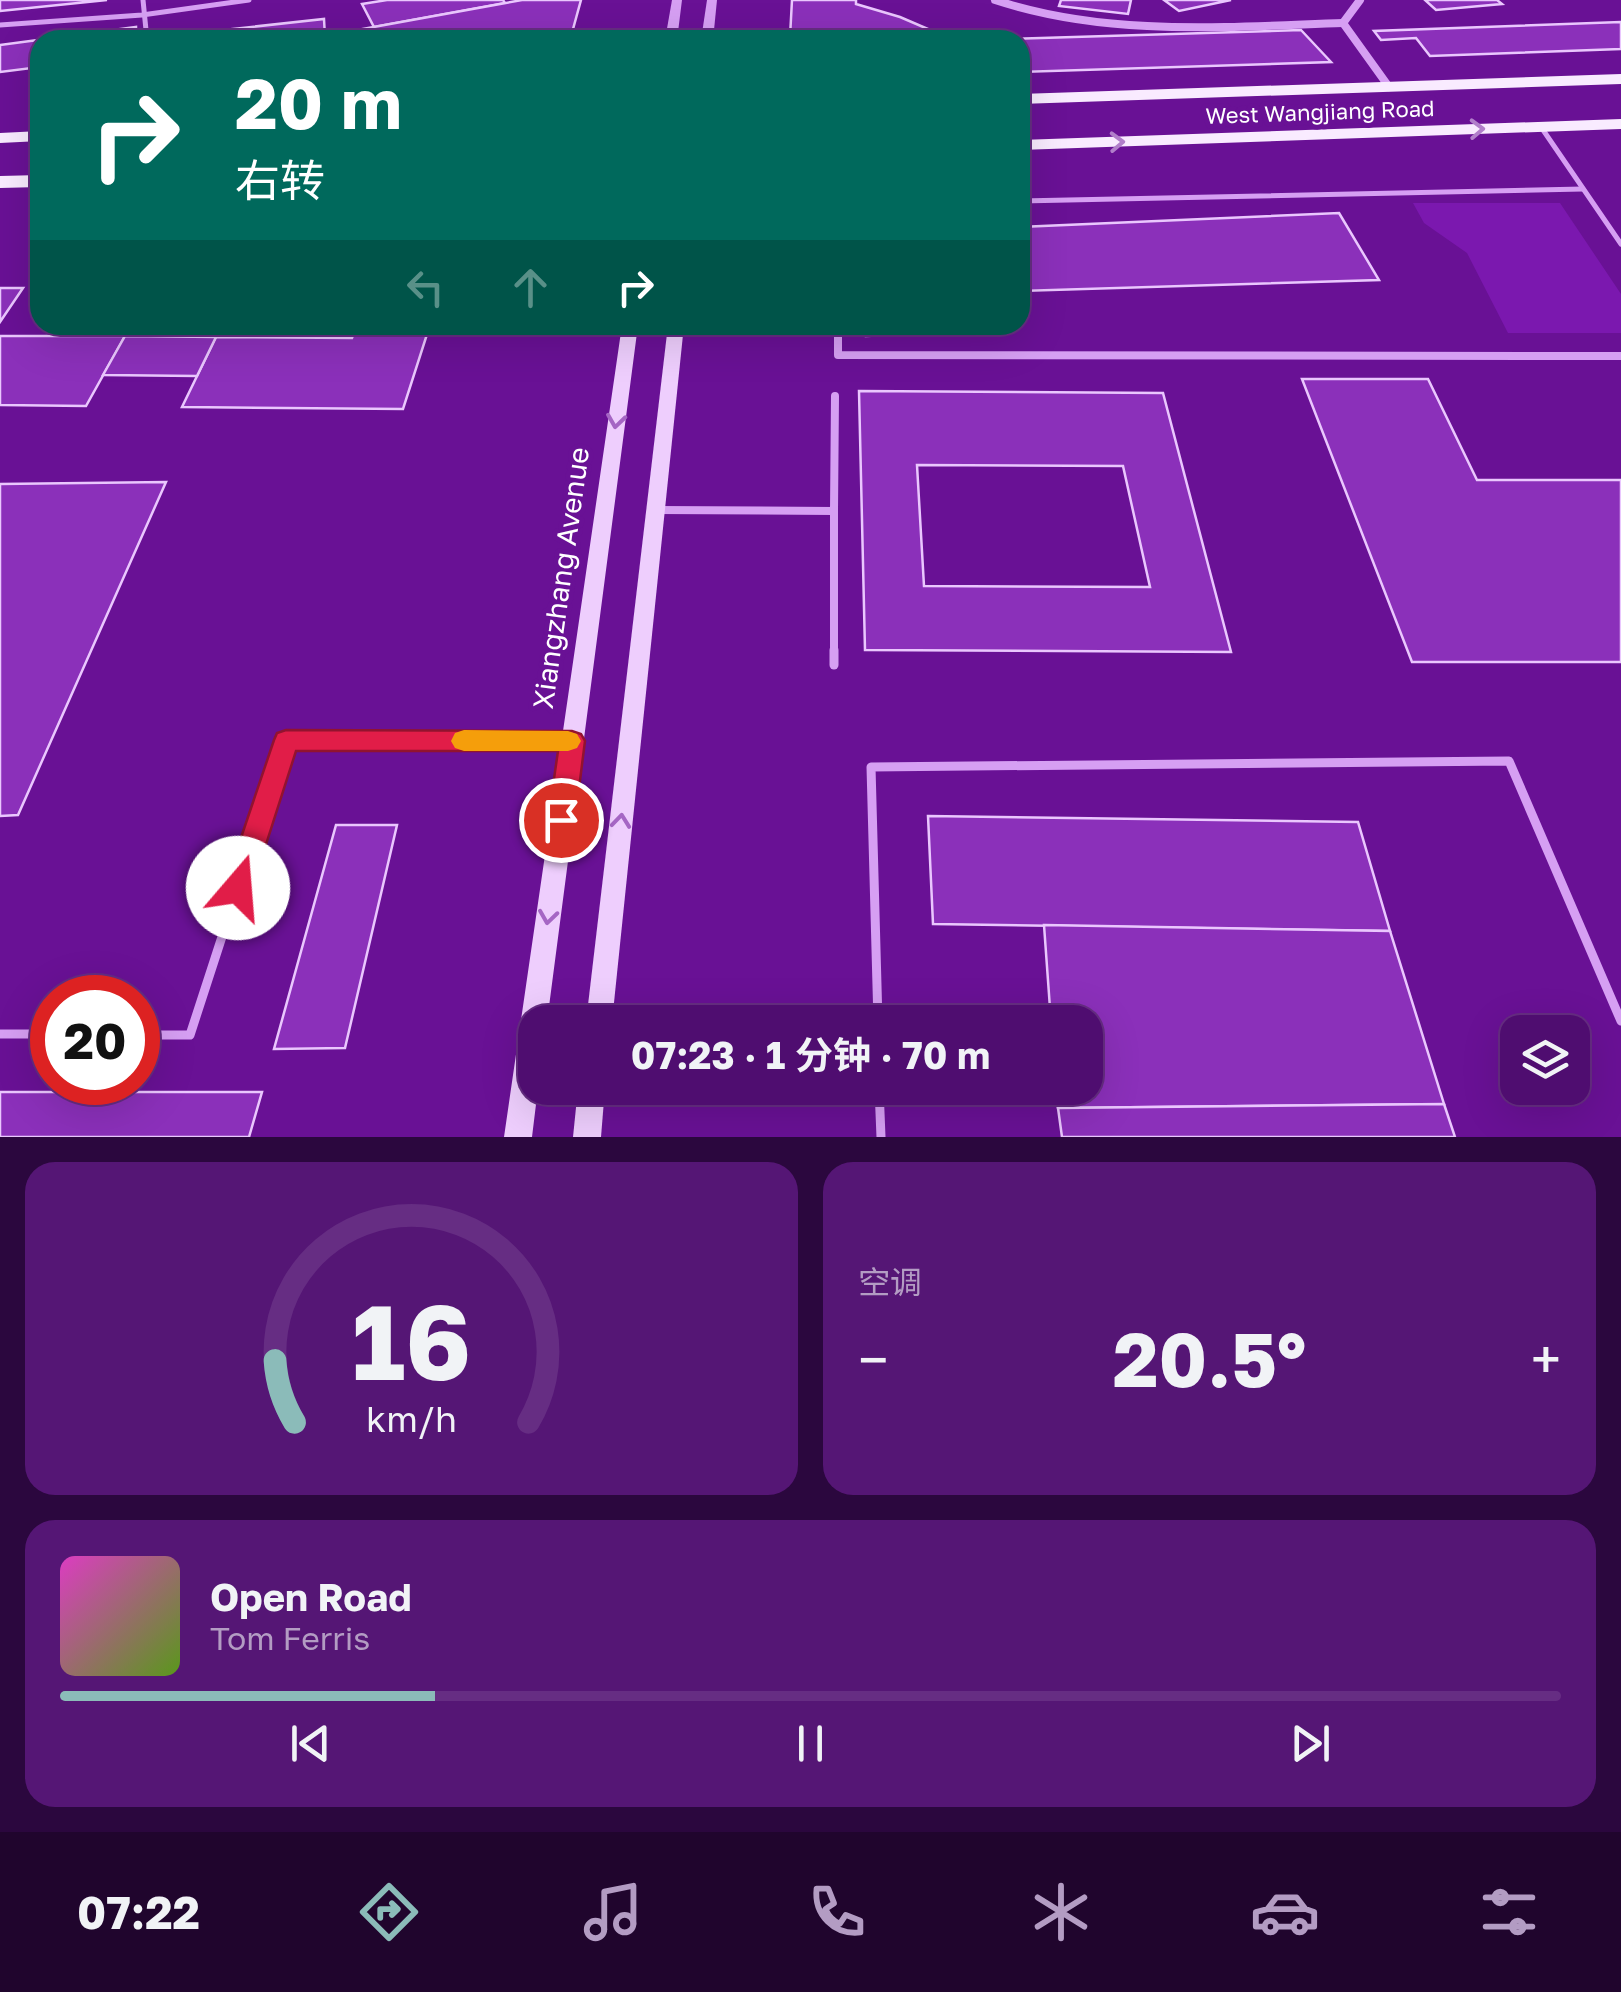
<!DOCTYPE html>
<html lang="zh">
<meta charset="utf-8">
<style>
body{margin:0;font-family:"Golos Text","Noto Sans SC",sans-serif;background:#551675;color:#f1f3f6;height:100vh;display:flex;flex-direction:column;font-size:38px;white-space:nowrap}
*{box-sizing:border-box;margin:0}
p{font-size:32px;color:#b39cc3}
.icon{flex:none;width:55px;height:55px;fill:none;stroke:currentColor;stroke-width:2;stroke-linecap:round;stroke-linejoin:round}
.map{position:relative;height:1137px;overflow:hidden}
.panel{display:flex;flex-direction:column;gap:25px;padding:25px;background:#2b073e;flex:1}
.panel>*{flex:none}
.banner{position:absolute;left:30px;top:30px;width:1000px;height:305px;border-radius:30px;box-shadow:0 10px 40px #0002,0 0 0 2px #662d83;background:#00695c;color:#fff;overflow:hidden}
.fabs{position:absolute;left:1500px;top:1015px;display:grid;gap:20px}
.fabs a{display:grid;place-items:center;width:90px;height:90px;border-radius:20px;background:#4f0d70;box-shadow:0 10px 40px #0002,0 0 0 2px #662d83;font-size:50px}
.speed{position:absolute;left:30px;top:975px;display:flex;gap:20px;font-size:50px;font-weight:700;text-align:center}
.speed>*{display:grid;place-content:center;width:130px;height:130px;border-radius:50%;background:#4f0d70;box-shadow:0 10px 40px #0002,0 0 0 2px #662d83;line-height:1}
.speed .limit{border:15px solid #d22;background:#fff;color:#111}
.pin{position:absolute;display:grid;place-items:center;width:85px;height:85px;color:#fff;margin:-42px;border:5px solid #fff;border-radius:50%;box-shadow:0 2px 10px #0007}
.me{position:absolute;width:110px;margin:-55px;rotate:18deg;stroke-linejoin:round;filter:drop-shadow(0 0 8px #0008)}
.turn{display:flex;align-items:center;gap:35px;height:210px;padding:0 40px;font-size:45px}
.turn .icon{width:130px;height:130px;stroke-width:2.5}
.turn b{display:block;font-size:70px;line-height:85px}
.lanes{display:flex;align-items:center;height:95px;padding:0 40px;background:#0003;justify-content:center;gap:50px;direction:ltr}
.lanes .off{opacity:.35}
.big{font-size:75px;font-weight:700;line-height:1.1}
.panel .widget{flex:1;display:flex;flex-direction:column;justify-content:center;gap:15px;min-width:0;padding:0 35px;border-radius:30px;background:#551675}
.panel .dial{align-items:center;gap:0}
.dial svg{height:260px;overflow:visible;fill:none;stroke:#662d83;stroke-width:7;stroke-linecap:round;text-anchor:middle}
.dial text{fill:#f1f3f6;stroke:none}
.song{display:flex;align-items:center;gap:30px}
.cover{width:120px;height:120px;border-radius:15px;background:linear-gradient(135deg,hsl(310 70% 55%),hsl(90 70% 35%))}
.played{height:10px;border-radius:5px;background:linear-gradient(90deg,#8bbbb9 25%,#662d83 25%)}
.keys{display:flex;justify-content:space-around;direction:ltr}
.heat{display:flex;justify-content:space-between;align-items:center;font-size:55px;direction:ltr}
.panel .tiles{flex:1;display:grid;gap:25px;grid-template-columns:1fr 1fr}
.widget:last-child{grid-column:span 2}
.trip{position:absolute;left:518px;top:1005px;width:585px;height:100px;border-radius:30px;background:#4f0d70;box-shadow:0 10px 40px #0002,0 0 0 2px #662d83;font-weight:700;line-height:100px;text-align:center}
.dock{display:flex;height:160px;justify-content:space-around;align-items:center;background:#20052d;color:#b39cc3}
.dock .icon{width:70px;height:70px}
.dock .current{color:#8bbbb9}
.dock b{font-size:45px;color:#f1f3f6}
.map>svg:first-child{display:block}
.green{fill:#7b18af}
.building{fill:#8b30ba;stroke:#eac7fe;stroke-width:2.5;fill-rule:evenodd}
.lines{fill:none;stroke-linecap:round;stroke-linejoin:round}
.service-far2{stroke:#d69ff3;stroke-width:5}
.service-far1{stroke:#d69ff3;stroke-width:8}
.service{stroke:#d69ff3;stroke-width:9}
.minor{stroke:#d69ff3;stroke-width:8}
.tertiary{fill:#d69ff3;fill-rule:evenodd}
.secondary{fill:#eecefd;fill-rule:evenodd}
.primary{fill:#f9ebff;fill-rule:evenodd}
.oneway{stroke:#b17eca}
.oneway2{stroke:#a566c4}
.route{fill:#e11d48;stroke:#92132f;stroke-width:2.5}
.slow{fill:#f59e0b}
.labels{text-anchor:middle;stroke-width:10;stroke-linejoin:round;paint-order:stroke}
.far-street-label{font-size:22px;fill:#fff;stroke:#691195}
.street-label{font-size:28px;fill:#fff;stroke:#691195}
</style>
<div class="map">
<svg width="1621" height="1137" viewBox="0 0 1621 1137">
<rect width="100%" height="100%" fill="#691195"/>
<path class="green" d="M1413 203H1560L1621 294V333H1508L1467 253 1424 223Z"/>
<g class="building">
<path d="M0 0H107L0 11Z"/>
<path d="M387 0H503L505 3 374 27 362 4Z"/>
<path d="M522 0H581L570 40H302Z"/>
<path d="M792 0H856V4L900 17 942 35 945 40 790 37Z"/>
<path d="M1061 0H1131L1128 14 1059 6Z"/>
<path d="M1164 0H1231L1179 11Z"/>
<path d="M1425 0H1497L1502 4 1436 10Z"/>
<path d="M324 19 325 37 167 40 168 36Z"/>
<path d="M1621 22V49L1430 56 1416 38 1381 40 1374 31Z"/>
<path d="M136 27V40H40V67L0 72V45Z"/>
<path d="M1301 30 1331 62 1020 72V40H978Z"/>
<path d="M1339 213 1379 280 1020 291V227Z"/>
<path d="M0 288H23L0 322Z"/>
<path d="M357 325H430L403 409 182 407 216 337 352 338Z"/>
<path d="M866 325H967V332L866 336Z"/>
<path d="M0 336H125L86 406 0 405Z"/>
<path d="M125 336 216 337 197 376 103 375Z"/>
<path d="M1302 379H1428L1477 480H1621V662H1412Z"/>
<path d="M859 391 1163 393 1231 652 865 650ZM917 465 1123 466 1150 587 924 586Z"/>
<path d="M166 482 18 815 0 816V484Z"/>
<path d="M928 816 1358 822 1390 931 933 924Z"/>
<path d="M336 825H397L345 1048 274 1049Z"/>
<path d="M1044 925 1390 931 1444 1104 1058 1108 1056 1088H1085V1022H1051Z"/>
<path d="M0 1092H262L249 1137H0Z"/>
<path d="M1444 1104 1455 1137H1062L1058 1108Z"/>
</g>
<g class="lines">
<g class="service-far2">
<path d="M143 0 147 40"/>
<path d="M0 25 142 15 249 0"/>
<path d="M1541 127 1621 244"/>
<path d="M1020 201 1583 189"/>
</g>
<g class="service-far1">
<path d="M838 325V355L1621 356"/>
<path d="M656 510 834 511 835 396"/>
<path d="M834 511V652"/>
</g>
<g class="service">
<path d="M834 650V665"/>
<path d="M605 1012H877"/>
<path d="M878 1022 871 767 1509 761 1621 1021"/>
<path d="M0 1034H52"/>
<path d="M138 1035H190L286 740 567 741"/>
<path d="M879 1088 881 1137"/>
</g>
<g class="minor">
<path d="M995 0C1108 37 1225 27 1343 23"/>
<path d="M1343 23 1389 87"/>
<path d="M1343 23 1360 0"/>
</g>
<g class="tertiary">
<path d="M672 0H682L677 40H665Z"/>
<path d="M707 0H717L713 40H701Z"/>
</g>
<g class="secondary">
<path d="M622 325H638L547 1022H535V1088H538L532 1137H504Z"/>
<path d="M668 325H684L612 1022H586Z"/>
<path d="M578 1088H605L601 1137H573Z"/>
</g>
<g class="primary">
<path d="M1621 74V84L1020 104V94Z"/>
<path d="M1621 119V129L1020 150V140Z"/>
<path d="M40 131V141L0 143V133Z"/>
<path d="M40 175V187L0 188V176Z"/>
</g>
</g>
<defs><path id="oneway-chevron" d="M-2-3.5L2.5 0L-2 3.5" fill="none" stroke-width="1.6" stroke-linecap="round" stroke-linejoin="round" transform="scale(2.5)"/></defs>
<g class="oneway">
<use href="#oneway-chevron" transform="translate(1477 129) rotate(-2)"/>
<use href="#oneway-chevron" transform="translate(1117 142) rotate(-2)"/>
</g>
<g class="oneway2">
<use href="#oneway-chevron" transform="translate(616 421) rotate(98)"/>
<use href="#oneway-chevron" transform="translate(621 821) rotate(-84)"/>
<use href="#oneway-chevron" transform="translate(548 917) rotate(98)"/>
</g>
<path class="route" d="M286 730 572 731 581 734 585 741 575 820 571 828 561 832 552 828 548 820 558 751H296L252 888 248 896 238 900 228 896 224 888 274 740 277 733Z"/>
<path class="slow" d="M464 730 568 731 577 734 581 741 577 748 568 751H464L455 748 451 741 455 733Z"/>
<g class="labels">
<g class="far-street-label">
<text transform="translate(1320 112) rotate(-2)" y="8">West Wangjiang Road</text>
</g>
<g class="street-label">
<text transform="translate(561 578) rotate(-82)" y="10">Xiangzhang Avenue</text>
</g>
</g>
</svg>
<div class="fabs">
<a><svg class="icon" aria-label="layers" viewBox="0 0 24 24"><path d="M12 4l9 5-9 5-9-5zM3 14l9 5 9-5"/></svg></a>
</div>
<div class="speed"><div class="limit">20</div></div>
<div class="pin" style="left:561px;top:820px;background:#d93025"><svg class="icon" aria-label="arrive" viewBox="0 0 24 24"><path d="M6 21V4h12l-3 4 3 4H6"/></svg></div>
<svg class="me" style="left:238px;top:888px" viewBox="-20 -20 40 40"><circle r="19" fill="#fff"/><path d="M0-13L10 11 0 6-10 11z" fill="#e11d48"/></svg>
<div class="trip">07:23 · 1 分钟 · 70 m</div>
<div class="banner">
<div class="turn"><svg class="icon" aria-label="right" viewBox="0 0 24 24"><path d="M7 20v-9h11M14 6l5 5-5 5"/></svg><div><b>20 m</b>右转</div></div>
<div class="lanes"><svg class="icon off" aria-label="left" viewBox="0 0 24 24"><path d="M17 20v-9H6M10 6l-5 5 5 5"/></svg><svg class="icon off" aria-label="ahead" viewBox="0 0 24 24"><path d="M12 20V5M6 11l6-6 6 6"/></svg><svg class="icon" aria-label="right" viewBox="0 0 24 24"><path d="M7 20v-9h11M14 6l5 5-5 5"/></svg></div>
</div>
</div>
<section class="panel">
<div class="tiles">
<div class="widget dial"><svg viewBox="0 0 100 80">
<path d="M14 69A42 42 0 1 1 86 69"/>
<path d="M14 69A42 42 0 0 1 8 50" stroke="#8bbbb9"/>
<text x="50" y="56" font-size="32" font-weight="700">16</text>
<text x="50" y="72" font-size="11">km/h</text>
</svg></div>
<div class="widget"><p>空调</p>
<div class="heat"><a>−</a><b class="big">20.5°</b><a>+</a></div>
</div>
<div class="widget">
<div class="song"><i class="cover"></i><div><b>Open Road</b><p>Tom Ferris</p></div></div>
<div class="played"></div>
<div class="keys"><svg class="icon" aria-label="previous" viewBox="0 0 24 24"><path d="M18 5L8 12l10 7zM5 5v14"/></svg><svg class="icon" aria-label="pause" viewBox="0 0 24 24"><path d="M8 5v14M16 5v14"/></svg><svg class="icon" aria-label="next" viewBox="0 0 24 24"><path d="M6 5l10 7-10 7zM19 5v14"/></svg></div>
</div>
</div>
</section>
<nav class="dock">
<b>07:22</b>
<svg class="icon current" aria-label="directions" viewBox="0 0 24 24"><path d="M12 3l9 9-9 9-9-9zM9 14v-3h6M13 9l2 2-2 2"/></svg>
<svg class="icon" aria-label="music" viewBox="0 0 24 24"><path d="M9 18V5l10-2v13"/><circle cx="6" cy="18" r="3"/><circle cx="16" cy="16" r="3"/></svg>
<svg class="icon" aria-label="phone" viewBox="0 0 24 24"><path d="M5 4h4l2 5-3 2q2 4 5 5l2-3 5 2v4C11 20 4 13 5 4z"/></svg>
<svg class="icon" aria-label="climate" viewBox="0 0 24 24"><path d="M12 3v18M4 7l16 10M4 17L20 7"/></svg>
<svg class="icon" aria-label="car" viewBox="0 0 24 24"><path d="M5 17H2v-5l4-1 3-4h7l3 4 3 1v5h-3M9 17h6M6 11h13"/><circle cx="7" cy="17" r="2"/><circle cx="17" cy="17" r="2"/></svg>
<svg class="icon" aria-label="filters" viewBox="0 0 24 24"><path d="M4 7h16M4 17h16"/><circle cx="9" cy="7" r="2"/><circle cx="15" cy="17" r="2"/></svg>
</nav>
